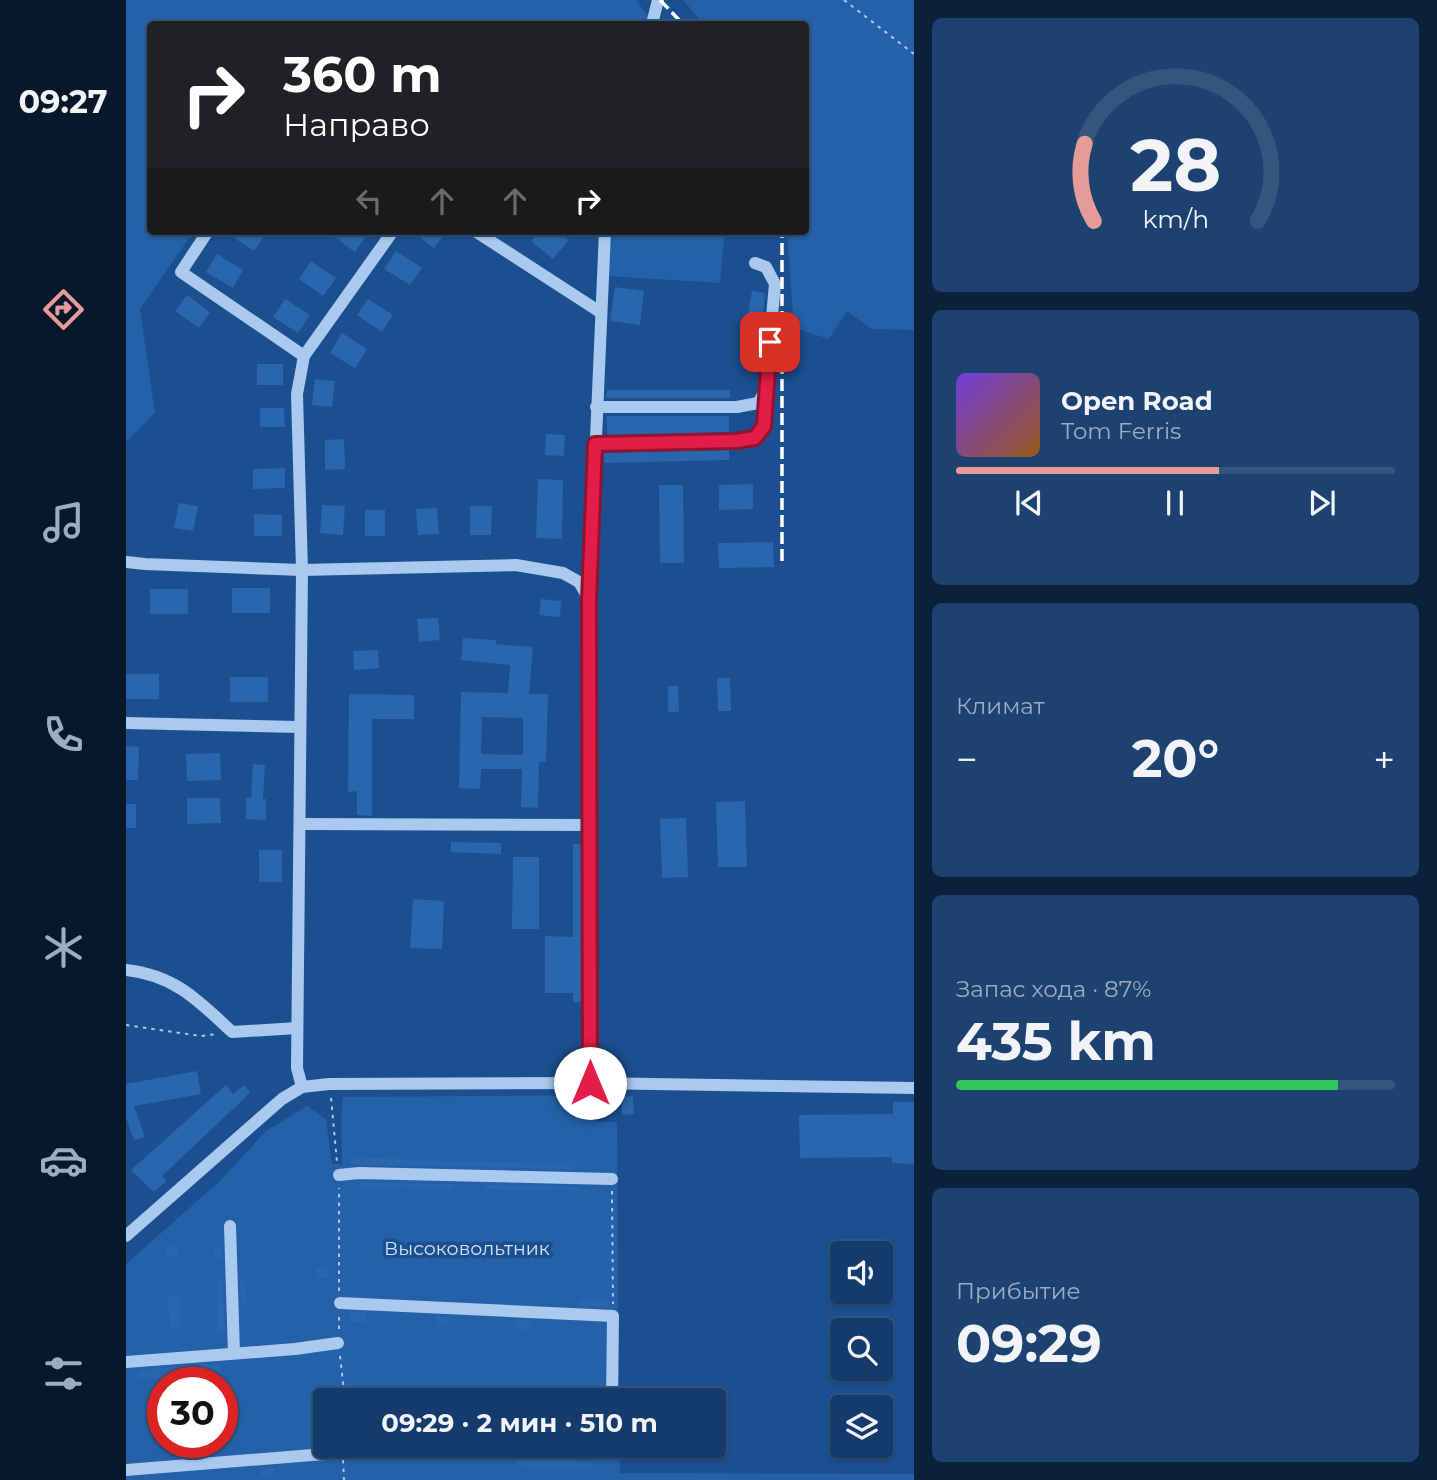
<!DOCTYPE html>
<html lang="ru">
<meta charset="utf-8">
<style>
body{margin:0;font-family:Montserrat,sans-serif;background:#1d4271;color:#f1f3f6;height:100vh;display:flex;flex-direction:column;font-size:26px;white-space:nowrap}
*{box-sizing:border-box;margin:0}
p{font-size:23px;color:#9dadc1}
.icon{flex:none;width:38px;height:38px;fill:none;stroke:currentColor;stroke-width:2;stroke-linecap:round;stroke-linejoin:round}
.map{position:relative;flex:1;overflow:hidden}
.details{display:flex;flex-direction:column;gap:18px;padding:18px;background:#0b203b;width:523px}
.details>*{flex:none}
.guide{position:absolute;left:21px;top:21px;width:662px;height:214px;border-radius:7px;box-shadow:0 2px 5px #0004,0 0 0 2px #33557e;background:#202124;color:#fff;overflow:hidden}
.tools{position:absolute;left:704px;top:1241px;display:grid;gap:14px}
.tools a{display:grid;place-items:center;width:63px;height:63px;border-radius:7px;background:#143b6b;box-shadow:0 2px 5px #0004,0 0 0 2px #33557e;font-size:35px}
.speed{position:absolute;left:21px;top:1367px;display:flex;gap:14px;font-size:35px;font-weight:700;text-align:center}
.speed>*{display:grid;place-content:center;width:91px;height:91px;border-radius:50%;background:#143b6b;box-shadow:0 2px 5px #0004,0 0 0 2px #33557e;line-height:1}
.speed .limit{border:10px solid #d22;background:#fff;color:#111}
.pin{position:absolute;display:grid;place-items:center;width:60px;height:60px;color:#fff;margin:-30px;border-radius:14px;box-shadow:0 4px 10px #0006}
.me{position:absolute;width:77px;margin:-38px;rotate:0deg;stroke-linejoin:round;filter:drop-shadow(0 0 5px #0008)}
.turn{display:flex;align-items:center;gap:24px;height:147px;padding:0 21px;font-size:32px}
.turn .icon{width:91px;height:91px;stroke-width:2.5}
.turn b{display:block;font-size:49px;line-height:60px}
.lanes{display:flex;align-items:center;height:66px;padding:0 21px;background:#0003;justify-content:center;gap:35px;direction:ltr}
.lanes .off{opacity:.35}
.big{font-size:52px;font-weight:700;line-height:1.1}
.details .tile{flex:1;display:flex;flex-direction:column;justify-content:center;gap:10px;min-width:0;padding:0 24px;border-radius:10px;background:#1d4271}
.details .dial{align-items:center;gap:0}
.dial svg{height:182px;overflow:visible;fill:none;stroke:#33557e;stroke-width:7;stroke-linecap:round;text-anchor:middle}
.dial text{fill:#f1f3f6;stroke:none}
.song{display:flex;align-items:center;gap:21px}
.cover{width:84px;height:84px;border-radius:10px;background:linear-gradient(135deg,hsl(260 70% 55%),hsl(30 70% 35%))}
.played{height:7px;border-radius:4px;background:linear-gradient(90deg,#e69b98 60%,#33557e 60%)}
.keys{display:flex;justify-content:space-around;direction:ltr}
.heat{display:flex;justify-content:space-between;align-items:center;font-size:38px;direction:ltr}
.charge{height:10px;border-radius:5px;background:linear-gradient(90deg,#34c759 87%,#33557e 0)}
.trip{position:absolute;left:187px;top:1388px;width:413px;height:70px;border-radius:7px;background:#143b6b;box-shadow:0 2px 5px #0004,0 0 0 2px #33557e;font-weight:700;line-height:70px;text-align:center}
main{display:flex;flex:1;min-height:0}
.tabs{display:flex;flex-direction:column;width:126px;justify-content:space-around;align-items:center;background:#08182b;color:#9dadc1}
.tabs .icon{width:49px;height:49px}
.tabs .selected{color:#e69b98}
.tabs b{font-size:32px;color:#f1f3f6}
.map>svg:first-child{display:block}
.green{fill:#2461a8;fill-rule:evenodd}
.building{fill:#2a66ad;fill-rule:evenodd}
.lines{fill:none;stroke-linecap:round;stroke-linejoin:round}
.path{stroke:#a9c9ee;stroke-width:2;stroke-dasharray:3.5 5;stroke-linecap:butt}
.minor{stroke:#a9c9ee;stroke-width:12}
.rail{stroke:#fff;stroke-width:3.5;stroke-dasharray:12 5;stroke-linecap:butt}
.route-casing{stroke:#92132f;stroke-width:18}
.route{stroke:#e11d48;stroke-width:12}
.labels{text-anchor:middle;stroke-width:7;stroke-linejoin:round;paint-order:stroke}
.park-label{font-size:19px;fill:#cfe3fa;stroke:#1b4f8f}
</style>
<main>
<nav class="tabs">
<b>09:27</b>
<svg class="icon selected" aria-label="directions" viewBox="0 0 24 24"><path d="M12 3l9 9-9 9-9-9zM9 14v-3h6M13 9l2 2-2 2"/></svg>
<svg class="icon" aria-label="music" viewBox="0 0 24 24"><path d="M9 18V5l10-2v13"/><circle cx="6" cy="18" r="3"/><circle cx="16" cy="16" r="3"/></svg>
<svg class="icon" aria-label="phone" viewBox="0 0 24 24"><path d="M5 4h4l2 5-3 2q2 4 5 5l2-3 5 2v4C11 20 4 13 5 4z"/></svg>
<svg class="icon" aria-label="climate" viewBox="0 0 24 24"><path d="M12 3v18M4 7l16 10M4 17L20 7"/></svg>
<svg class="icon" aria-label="car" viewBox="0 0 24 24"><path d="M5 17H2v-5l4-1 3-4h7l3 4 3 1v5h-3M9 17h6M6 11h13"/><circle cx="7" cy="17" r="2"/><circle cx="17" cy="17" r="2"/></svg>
<svg class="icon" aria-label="filters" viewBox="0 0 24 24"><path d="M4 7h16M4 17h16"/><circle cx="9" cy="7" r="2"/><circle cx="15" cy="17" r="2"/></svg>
</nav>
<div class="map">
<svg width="788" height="1480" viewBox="0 0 788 1480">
<rect width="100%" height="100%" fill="#1b4f8f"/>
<g class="green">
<path d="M0 0H510L527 23 24 24V231H68L14 309 29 413 0 442Z"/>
<path d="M557 0H788V330L745 329 721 311 703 339 668 328 661 231H679V24H578Z"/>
<path d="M483 231H599L594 283 481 276Z"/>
<path d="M469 1095V1122H491L493 1400H200V1446H493L494 1473 788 1474V1480H0V1264L95 1180 140 1131 181 1106 200 1119 206 1164H216L215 1120 217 1097ZM37 1382H96V1442H37Z"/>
</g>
<g class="building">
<path d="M98 231H141L128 251Z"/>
<path d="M200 231H243L229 252Z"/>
<path d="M285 231H321L308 248Z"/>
<path d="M414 231H431L443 240 427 259 405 241Z"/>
<path d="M270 251 296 268 284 285 258 269Z"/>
<path d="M91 254 117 270 107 288 80 272Z"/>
<path d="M185 261 210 278 197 296 173 279Z"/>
<path d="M489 287 518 291 514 325 484 321Z"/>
<path d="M626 291 639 293 637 316 622 313Z"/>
<path d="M61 295 84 312 73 328 49 311Z"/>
<path d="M159 299 184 315 172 333 147 317Z"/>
<path d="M242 299 267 315 256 332 231 315Z"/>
<path d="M216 333 241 349 229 368 204 353Z"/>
<path d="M618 336 635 338 633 360 615 357Z"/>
<rect x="131" y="364" width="26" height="21"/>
<path d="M189 379 209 381 206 407 186 405Z"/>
<path d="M481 390H604V398H480Z"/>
<path d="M134 408H158L159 427H134Z"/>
<path d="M481 416H603V432L481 435Z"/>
<path d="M420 434 439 435 438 456 419 455Z"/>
<path d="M218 439 219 469 199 470V440Z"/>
<path d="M603 450V460L478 463V453Z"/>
<path d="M159 468V488L127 489V469Z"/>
<path d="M412 479 437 480 436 539 410 538Z"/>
<path d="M627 484V509L593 510V485Z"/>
<path d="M533 485H557L558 563H534Z"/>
<path d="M53 503 72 506 67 531 48 528Z"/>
<path d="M196 505 219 506 217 535 194 533Z"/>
<path d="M344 506H366L365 535H344Z"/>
<path d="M311 508 313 534 292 535 290 509Z"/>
<rect x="239" y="510" width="20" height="26"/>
<path d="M128 514 156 515V536H128Z"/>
<path d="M647 542 648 567 593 568 592 543Z"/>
<rect x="106" y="588" width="38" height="25"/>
<rect x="24" y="589" width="38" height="25"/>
<path d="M415 599 435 601 434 617 413 615Z"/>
<path d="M312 618 314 640 293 642 291 619Z"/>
<path d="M337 638 370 640V644L407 647 403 694H422L420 762H413L412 808 395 807 396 769H355L354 789 333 788 335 692 382 693 384 665 335 660ZM356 717 397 718V755L355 754Z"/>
<path d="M252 650 253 668 228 670 227 651Z"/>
<rect x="0" y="674" width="33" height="25"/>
<rect x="104" y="677" width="38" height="25"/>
<path d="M591 678H604L605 711H592Z"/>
<path d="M542 686H552L553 712H542Z"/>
<path d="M223 694 288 695V719H246V816L231 815V791L222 792Z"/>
<path d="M0 746 13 747 12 780H0Z"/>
<path d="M94 753 95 780 61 781 60 754Z"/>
<path d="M127 764 139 765 137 799H140V820L120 819V798H125Z"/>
<path d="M61 798H94L95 823 61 824Z"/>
<path d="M619 801 621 867H592L590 802Z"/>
<rect x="0" y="804" width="10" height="24"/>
<path d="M560 818 562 877 536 878 534 819Z"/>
<path d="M325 842 375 843V854L325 852Z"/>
<path d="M447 844H455V1002H447V993H419V936L447 937Z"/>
<rect x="133" y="850" width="23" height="32"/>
<path d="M387 857H413V929H386Z"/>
<path d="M287 899 318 901 316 949 284 948Z"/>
<path d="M71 1071 75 1094 8 1106 19 1137 8 1140 0 1118V1084Z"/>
<path d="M100 1085 107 1094 118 1085 124 1093 36 1176 41 1181 28 1192 5 1170Z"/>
<path d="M507 1096 508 1114 496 1115V1097Z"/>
<path d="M767 1102H788V1164L766 1163V1157L674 1158 673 1115 767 1114Z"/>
<path d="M225 1157 362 1162 449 1161V1169L225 1165Z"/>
<path d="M234 1182 327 1184V1190L277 1187 234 1188Z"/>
<path d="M358 1185 453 1187V1190L358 1189Z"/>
<path d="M51 1245 52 1255 41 1256V1246Z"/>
<path d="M96 1246V1258H88V1247Z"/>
<path d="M201 1267 202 1278H191L190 1268Z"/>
<path d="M114 1279H118L121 1302 115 1303Z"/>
<path d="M91 1280H97L99 1333H91Z"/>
<path d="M54 1296 55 1327H44L41 1297Z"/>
<path d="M453 1300 483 1301V1307L453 1306Z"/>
<path d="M225 1312 241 1313 240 1322H224Z"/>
<path d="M310 1316 321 1317V1327L310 1326Z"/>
<path d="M390 1320 405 1321V1330L390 1329Z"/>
<path d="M94 1364 95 1371 49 1374 48 1367Z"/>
<path d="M47 1367 48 1377 12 1380 11 1370Z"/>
<path d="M391 1459 467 1461V1469L391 1467Z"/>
<path d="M148 1467V1476H135L134 1468Z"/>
</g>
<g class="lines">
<g class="path">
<path d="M718 0 788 54"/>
<path d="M0 1025 75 1036 91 1034"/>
<path d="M205 1098 211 1162"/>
<path d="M486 1191 487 1304"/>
<path d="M213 1291V1188"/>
<path d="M213 1329V1314"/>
<path d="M214 1356 219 1400"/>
<path d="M217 1460 218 1480"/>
</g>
<g class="minor">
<path d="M526 24 532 0"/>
<path d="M82 231 55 272 178 356"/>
<path d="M349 231 474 312"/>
<path d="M470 407H611L632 403 639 392 649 284 640 267 629 263"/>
<path d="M469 444 610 441 629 438 638 426 639 392"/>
<path d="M0 562 19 564 176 570 390 565 437 573 453 582 463 599"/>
<path d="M0 723 173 727"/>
<path d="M174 824 464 825"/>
<path d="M0 970C48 975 72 1000 106 1032L171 1028"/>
<path d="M464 1083 463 600 479 231"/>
<path d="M176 1087 171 1068 176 570 171 394 178 356 267 231"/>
<path d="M213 1175 233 1173 486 1179"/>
<path d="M104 1226 108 1353"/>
<path d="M0 1236 156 1099 176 1087 203 1084 464 1083 788 1088"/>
<path d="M214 1303 487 1316 486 1400"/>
<path d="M0 1362 169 1349 212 1343"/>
<path d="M0 1470 199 1454 217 1446 486 1453V1446"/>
</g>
<g class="rail">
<path d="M534 0 557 24"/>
<path d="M656 561V231"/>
</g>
</g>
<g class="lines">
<g class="route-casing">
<path id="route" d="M464 1083 463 600 469 444 610 441 629 438 638 426 644 342"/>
</g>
<use href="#route" class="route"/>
</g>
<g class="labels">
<g class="park-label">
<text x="341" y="1255">Высоковольтник</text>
</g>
</g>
</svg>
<div class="tools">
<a><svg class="icon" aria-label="sound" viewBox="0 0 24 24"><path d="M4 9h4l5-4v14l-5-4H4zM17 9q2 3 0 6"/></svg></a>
<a><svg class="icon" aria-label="search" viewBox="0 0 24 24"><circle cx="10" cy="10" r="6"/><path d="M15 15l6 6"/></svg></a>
<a><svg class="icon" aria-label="layers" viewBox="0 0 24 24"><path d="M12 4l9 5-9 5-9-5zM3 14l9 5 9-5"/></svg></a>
</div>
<div class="speed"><div class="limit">30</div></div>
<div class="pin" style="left:644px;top:342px;background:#d93025"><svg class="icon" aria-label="arrive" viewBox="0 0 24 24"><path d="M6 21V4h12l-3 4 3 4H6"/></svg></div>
<svg class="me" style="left:464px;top:1083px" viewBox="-20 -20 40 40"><circle r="19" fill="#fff"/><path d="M0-13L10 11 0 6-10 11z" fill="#e11d48"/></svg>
<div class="trip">09:29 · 2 мин · 510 m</div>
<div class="guide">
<div class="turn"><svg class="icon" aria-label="right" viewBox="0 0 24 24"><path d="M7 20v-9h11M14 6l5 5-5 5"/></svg><div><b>360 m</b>Направо</div></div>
<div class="lanes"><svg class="icon off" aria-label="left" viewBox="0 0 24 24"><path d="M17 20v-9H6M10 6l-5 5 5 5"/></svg><svg class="icon off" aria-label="ahead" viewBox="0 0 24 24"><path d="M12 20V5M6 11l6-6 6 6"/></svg><svg class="icon off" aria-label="ahead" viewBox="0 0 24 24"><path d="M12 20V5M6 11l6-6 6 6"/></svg><svg class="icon" aria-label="right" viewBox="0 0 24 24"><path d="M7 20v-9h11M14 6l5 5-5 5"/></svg></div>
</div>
</div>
<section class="details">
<div class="tile dial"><svg viewBox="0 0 100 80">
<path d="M14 69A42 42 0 1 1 86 69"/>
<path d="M14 69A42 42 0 0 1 10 35" stroke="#e69b98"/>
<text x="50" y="56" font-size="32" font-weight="700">28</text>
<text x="50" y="72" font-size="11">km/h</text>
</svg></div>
<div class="tile">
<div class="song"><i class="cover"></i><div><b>Open Road</b><p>Tom Ferris</p></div></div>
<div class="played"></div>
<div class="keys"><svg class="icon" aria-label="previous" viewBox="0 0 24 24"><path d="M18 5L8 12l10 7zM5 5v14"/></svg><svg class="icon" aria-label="pause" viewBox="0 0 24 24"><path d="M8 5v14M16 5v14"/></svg><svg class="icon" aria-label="next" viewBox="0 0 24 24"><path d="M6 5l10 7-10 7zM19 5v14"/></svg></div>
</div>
<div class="tile"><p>Климат</p>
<div class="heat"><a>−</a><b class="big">20°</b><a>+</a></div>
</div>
<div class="tile"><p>Запас хода · 87%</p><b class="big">435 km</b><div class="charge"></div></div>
<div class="tile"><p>Прибытие</p><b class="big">09:29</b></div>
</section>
</main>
